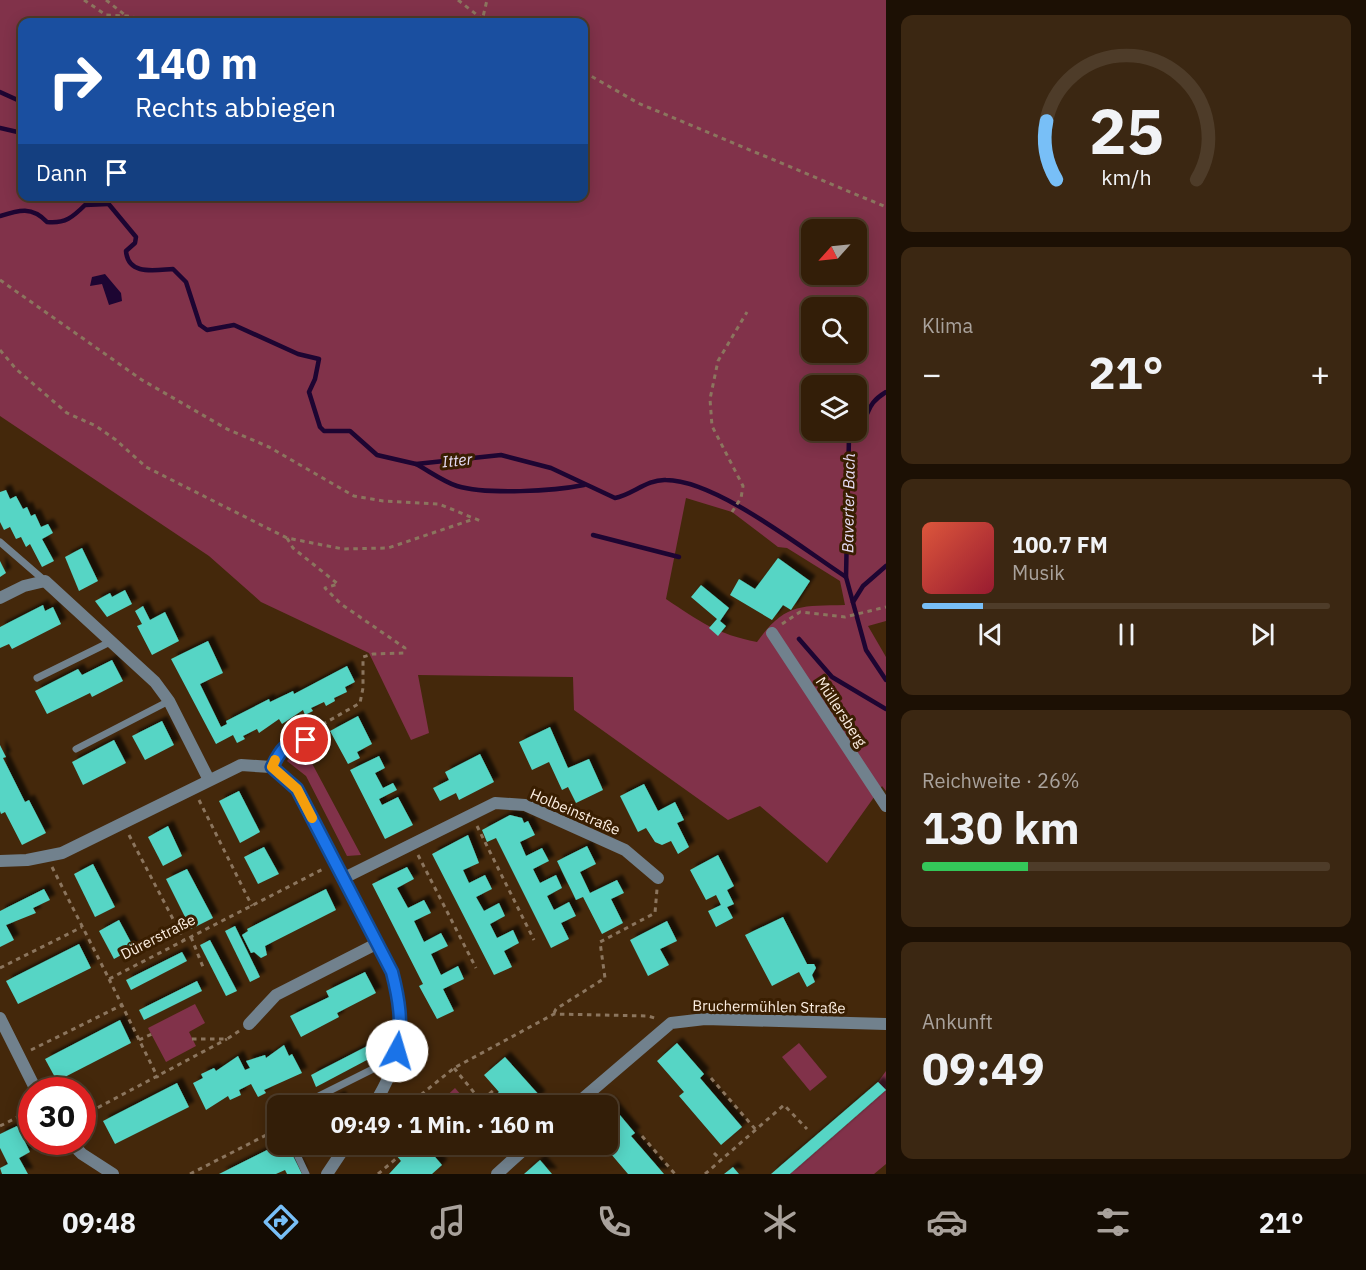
<!DOCTYPE html>
<html lang="de">
<meta charset="utf-8">
<style>
body{margin:0;font-family:"IBM Plex Sans",sans-serif;background:#3b2712;color:#f1f3f6;height:100vh;display:flex;flex-direction:column;font-size:22px;white-space:nowrap}
*{box-sizing:border-box;margin:0}
p{font-size:20px;color:#a9a29c}
.icon{flex:none;width:33px;height:33px;fill:none;stroke:currentColor;stroke-width:2;stroke-linecap:round;stroke-linejoin:round}
.map{position:relative;flex:1;overflow:hidden}
.side{display:flex;flex-direction:column;gap:15px;padding:15px;background:#1c1004;width:480px}
.side>*{flex:none}
.hud{position:absolute;left:18px;top:18px;width:570px;height:183px;border-radius:12px;box-shadow:0 3px 15px #0003,0 0 0 2px #4e3c29;background:#1a4fa0;color:#fff;overflow:hidden}
.needle{width:39px;rotate:243deg}
.fabs{position:absolute;left:801px;top:219px;display:grid;gap:12px}
.fabs a{display:grid;place-items:center;width:66px;height:66px;border-radius:12px;background:#331e08;box-shadow:0 3px 15px #0003,0 0 0 2px #4e3c29;font-size:30px}
.speed{position:absolute;left:18px;top:1077px;display:flex;gap:12px;font-size:30px;font-weight:700;text-align:center}
.speed>*{display:grid;place-content:center;width:78px;height:78px;border-radius:50%;background:#331e08;box-shadow:0 3px 15px #0003,0 0 0 2px #4e3c29;line-height:1}
.speed .limit{border:9px solid #d22;background:#fff;color:#111}
.pin{position:absolute;display:grid;place-items:center;width:51px;height:51px;color:#fff;margin:-26px;border:3px solid #fff;border-radius:50%;box-shadow:0 2px 6px #0007}
.me{position:absolute;width:66px;margin:-33px;rotate:6deg;stroke-linejoin:round;filter:drop-shadow(0 0 4px #0008)}
.turn{display:flex;align-items:center;gap:21px;height:126px;padding:0 18px;font-size:27px}
.turn .icon{width:78px;height:78px;stroke-width:2.5}
.turn b{display:block;font-size:42px;line-height:51px}
.then{display:flex;align-items:center;height:57px;padding:0 18px;background:#0003;gap:12px;font-size:22px}
.big{font-size:45px;font-weight:800;line-height:1.1}
.side .tile{flex:1;display:flex;flex-direction:column;justify-content:center;gap:9px;min-width:0;padding:0 21px;border-radius:12px;background:#3b2712}
.side .dial{align-items:center;gap:0}
.dial svg{height:156px;overflow:visible;fill:none;stroke:#4e3c29;stroke-width:7;stroke-linecap:round;text-anchor:middle}
.dial text{fill:#f1f3f6;stroke:none}
.song{display:flex;align-items:center;gap:18px}
.cover{width:72px;height:72px;border-radius:9px;background:linear-gradient(135deg,hsl(10 70% 55%),hsl(350 70% 35%))}
.played{height:6px;border-radius:3px;background:linear-gradient(90deg,#78bff7 15%,#4e3c29 15%)}
.keys{display:flex;justify-content:space-around;direction:ltr}
.heat{display:flex;justify-content:space-between;align-items:center;font-size:33px;direction:ltr}
.charge{height:9px;border-radius:4px;background:linear-gradient(90deg,#34c759 26%,#4e3c29 0)}
.trip{position:absolute;left:267px;top:1095px;width:351px;height:60px;border-radius:12px;background:#331e08;box-shadow:0 3px 15px #0003,0 0 0 2px #4e3c29;font-weight:800;line-height:60px;text-align:center}
.tabs{display:flex;height:96px;justify-content:space-around;align-items:center;background:#140c03;color:#a9a29c}
.tabs .icon{width:42px;height:42px}
.tabs .on{color:#78bff7}
.tabs b{font-size:27px;color:#f1f3f6}
main{display:flex;flex:1;min-height:0}
.map>svg:first-child{display:block}
.green{fill:#81324a;fill-rule:evenodd}
.water{fill:#1d0532}
.lines{fill:none;stroke-linecap:round;stroke-linejoin:round}
.stream{stroke:#1d0532;stroke-width:4.5}
.building{fill:#57d5c5;filter:url(#shadow)}
.path{stroke:#8b755e;stroke-width:3;stroke-dasharray:4.5 4.5;stroke-linecap:butt}
.lane{stroke:#71818d;stroke-width:7}
.street{stroke:#71818d;stroke-width:12}
.route-casing{stroke:#114b97;stroke-width:15}
.route{stroke:#1a73e8;stroke-width:10}
.slow{stroke:#f59e0b;stroke-width:10}
.labels{text-anchor:middle;stroke-width:6;stroke-linejoin:round;paint-order:stroke}
.street-label{font-size:15px;fill:#fdefe2;stroke:#391e01}
.water-label{font-size:16px;font-style:italic;fill:#e6dcf5;stroke:#391e01}
</style>
<main>
<div class="map">
<svg width="886" height="1174" viewBox="0 0 886 1174">
<defs>
<filter id="shadow"><feDropShadow dx="5.5" dy="-5.5" stdDeviation="1.5" flood-color="#0009"/></filter>
</defs>
<rect width="100%" height="100%" fill="#44280b"/>
<g class="green">
<path d="M0 0H886V621L868 626 886 657V791L882 786 827 863 760 806 728 820 574 710 573 677 418 675 429 733 411 740 369 653 261 602 209 556 0 416ZM22 22H584V196H22ZM812 230H856V274H812ZM812 308H856V352H812ZM812 386H856V430H812ZM686 498 732 512 778 547 787 548 840 581 845 605C800 606 785 603 757 642 717 634 700 622 666 599Z"/>
<path d="M294 751 307 754 361 855 347 856 306 776 287 761Z"/>
<path d="M195 1004 205 1023 189 1032 196 1046 166 1062 148 1028Z"/>
<path d="M799 1043 827 1077 810 1091 782 1057Z"/>
<path d="M886 1071V1164L874 1174H790L885 1091 878 1082Z"/>
<path d="M455 1088 470 1105H437Z"/>
</g>
<path class="water" d="M105 274 121 293 122 301 109 305 102 284 90 286 92 277Z"/>
<g class="lines">
<g class="stream">
<path d="M0 92 22 102"/>
<path d="M0 128 22 133"/>
<path d="M102 196 136 237 135 243 126 251C128 276 155 270 173 269L186 282 200 325 207 330 234 325 298 354 319 359 315 379 309 392 320 427 324 431H350L377 455 416 464 501 455 551 468 615 498C632 495 647 479 666 480 716 480 803 549 846 577L866 650 886 680"/>
<path d="M0 216C19 210 32 206 47 222 65 224 73 217 85 205L108 204"/>
<path d="M856 429C873 414 863 406 886 392"/>
<path d="M416 464C429 471 444 482 457 486 487 495 554 491 584 485"/>
<path d="M593 535 679 557"/>
<path d="M846 577 849 436 855 430"/>
<path d="M853 602 863 586 886 566"/>
<path d="M799 639 832 677 886 709"/>
</g>
</g>
<g class="building">
<path d="M6 490 10 499 16 496 23 509 27 507 31 516 35 514 41 527 48 524 53 533 42 539 54 561 42 567 30 544 26 547 21 537 16 539 10 527 4 530 0 522V492Z"/>
<path d="M82 548 98 581 79 591 65 557Z"/>
<path d="M778 558 810 581 791 610 783 605 772 620 730 595 739 579 755 589Z"/>
<path d="M0 561 6 573 0 577Z"/>
<path d="M701 585 729 608 720 621 726 626 718 636 709 628 717 619 691 597Z"/>
<path d="M125 590 132 604 107 617 95 601 110 593 112 597Z"/>
<path d="M43 605 45 611 53 607 61 624 12 649 9 644 0 648V627Z"/>
<path d="M143 606 150 620 165 612 179 641 152 655 137 626 142 624 135 611Z"/>
<path d="M208 641 223 673 200 684 221 727 227 724 226 721 269 699 270 702 293 691 294 694 347 666 355 682 345 687 347 692 334 698 335 701 326 706 324 702 311 708 313 711 305 715 303 710 282 724 279 719 259 733 257 729 243 736 245 739 237 743 233 735 216 744 171 659Z"/>
<path d="M112 660 123 681 92 697 90 693 47 714 35 691 78 669 82 675Z"/>
<path d="M358 716 372 744 357 752 360 758 348 764 330 731Z"/>
<path d="M162 721 174 745 145 760 132 736Z"/>
<path d="M550 727 568 768 589 759 603 790 576 803 568 787 562 790 549 762 532 770 519 742Z"/>
<path d="M114 740 126 763 83 785 72 762Z"/>
<path d="M0 745 6 757 3 758 25 802 29 800 46 833 22 845 5 812 1 814 0 811Z"/>
<path d="M480 754 494 782 459 800 456 793 440 801 433 788 449 780 445 772Z"/>
<path d="M379 756 385 768 375 773 383 788 393 783 397 790 379 799 382 805 398 797 413 825 385 839 350 770Z"/>
<path d="M644 784 658 811 675 802 684 820 677 823 689 847 678 854 671 841 662 845 655 842 646 828 638 832 620 796Z"/>
<path d="M239 791 260 832 240 843 219 801Z"/>
<path d="M510 815 522 818 524 823 528 821 535 835 520 842 526 856 542 848 549 861 533 869 540 883 556 875 562 888 547 896 554 910 569 902 576 916 561 923 569 939 551 948 496 838 487 842 482 830Z"/>
<path d="M168 826 182 856 163 866 148 837Z"/>
<path d="M468 835 479 863 463 870 469 883 485 875 492 889 476 897 484 911 499 903 505 916 490 924 497 938 513 930 519 943 504 951 512 967 494 975 432 854Z"/>
<path d="M587 846 596 864 580 872 590 893 617 880 624 893 611 899 623 923 602 934 583 897 576 900 557 861Z"/>
<path d="M264 847 279 874 258 884 244 857Z"/>
<path d="M718 855 734 886 727 890 734 904 727 907 733 918 716 927 708 911 721 905 716 895 706 900 690 870Z"/>
<path d="M93 864 115 907 95 917 74 874Z"/>
<path d="M407 867 414 879 397 888 408 908 424 900 431 913 414 921 424 942 441 933 448 946 431 954 441 975 458 966 464 979 443 989 454 1011 437 1019 419 986 423 984 372 884Z"/>
<path d="M187 869 213 918 191 929 166 879Z"/>
<path d="M44 889 50 900 33 908 36 913 6 925 14 940 0 947V911Z"/>
<path d="M326 889 336 910 265 946 267 955 261 958 254 952 251 953 242 935 248 931 247 929Z"/>
<path d="M783 917 807 964H814L816 968 812 975 815 982 807 987 799 972 772 986 745 935Z"/>
<path d="M119 920 134 948 114 959 99 931Z"/>
<path d="M667 921 677 941 660 949 669 965 648 976 630 940Z"/>
<path d="M235 926 260 977 250 982 225 931Z"/>
<path d="M210 940 237 991 226 996 200 945Z"/>
<path d="M79 944 91 968 18 1004 6 981Z"/>
<path d="M182 952 187 961 131 990 126 980Z"/>
<path d="M365 972 376 993 337 1013 339 1017 301 1037 290 1016 329 997 326 991Z"/>
<path d="M197 981 202 991 144 1020 139 1010Z"/>
<path d="M120 1020 131 1043 57 1081 45 1059Z"/>
<path d="M377 1041 382 1052 316 1087 311 1075Z"/>
<path d="M677 1043 704 1074 700 1078 742 1127 721 1145 679 1096 684 1092 657 1061Z"/>
<path d="M284 1045 289 1056 292 1054 302 1073 264 1090 266 1093 258 1097 251 1084 239 1090 241 1095 230 1100 228 1096 206 1110 193 1083 203 1078 201 1074 214 1068 216 1071 238 1056 245 1070 250 1068 246 1061 265 1055 266 1058Z"/>
<path d="M505 1057 540 1096 530 1106 485 1104 499 1092 484 1075Z"/>
<path d="M878 1082 886 1090 790 1174H771Z"/>
<path d="M177 1083 189 1107 115 1144 103 1121Z"/>
<path d="M340 1096 344 1106H318Z"/>
<path d="M609 1102 635 1133 631 1136 664 1174H628L611 1154 615 1150 608 1141V1106H605Z"/>
<path d="M17 1126 30 1152 19 1158 28 1174H2L0 1168 8 1164 0 1148V1134Z"/>
<path d="M278 1139V1144H287L302 1174H287L285 1170 276 1174H219L275 1146 272 1142Z"/>
<path d="M387 1144H424L442 1165 432 1174H389L401 1161Z"/>
<path d="M540 1160 552 1174H524Z"/>
<path d="M733 1167 739 1174H724Z"/>
</g>
<g class="lines">
<g class="path">
<path d="M84 0 106 15 127 16 159 22"/>
<path d="M106 0 125 15"/>
<path d="M458 0 486 22"/>
<path d="M479 22 482 21 487 0"/>
<path d="M584 72 638 103 886 207"/>
<path d="M0 280 142 380 227 429 269 447 354 496 383 501 439 504 483 522"/>
<path d="M0 350 16 369 67 413 96 426 116 440 146 467 287 538 343 549 388 548 474 519"/>
<path d="M732 512 741 498 743 486 712 426 710 399 718 361 747 312"/>
<path d="M287 538 293 548 338 584 325 588 341 604 405 648 404 653 373 654 363 657V688L360 703 311 731"/>
<path d="M782 624 800 612 845 617 886 607"/>
<path d="M199 800 252 906"/>
<path d="M477 826 534 940"/>
<path d="M129 835 184 940"/>
<path d="M418 855 476 968"/>
<path d="M52 867 109 979 325 868"/>
<path d="M191 937 203 967"/>
<path d="M0 968 82 927"/>
<path d="M109 979 158 1078"/>
<path d="M554 1013 556 1009 605 978 600 942 655 913 657 889"/>
<path d="M192 1039H227L239 1031"/>
<path d="M139 1040 152 1034"/>
<path d="M31 1050 122 1005"/>
<path d="M454 1068 481 1101"/>
<path d="M711 1078 756 1130"/>
<path d="M407 1106 454 1068 554 1014 648 1016 658 1019"/>
<path d="M476 1106 496 1088"/>
<path d="M82 1116 227 1039"/>
<path d="M0 1126 32 1110"/>
<path d="M642 1136 675 1174"/>
<path d="M714 1153 721 1160"/>
<path d="M190 1174 278 1129"/>
<path d="M378 1174 398 1157"/>
<path d="M705 1174 784 1105 807 1129"/>
</g>
<g class="lane">
<path d="M0 542 45 581"/>
<path d="M37 678 110 642"/>
<path d="M76 749 169 701"/>
<path d="M271 767C280 751 286 740 306 740"/>
<path d="M319 1096 375 1068 394 1069"/>
<path d="M292 1144 306 1174"/>
</g>
<g class="street">
<path d="M0 598 24 586 45 581 155 682 169 701 209 780"/>
<path d="M772 633 886 806"/>
<path d="M0 861 27 860 62 853 241 765 271 767 297 789 392 972C405 1025 403 1059 373 1106"/>
<path d="M344 878 495 803 525 805 625 850 658 878"/>
<path d="M0 1018 36 1090"/>
<path d="M249 1024 276 995 378 943"/>
<path d="M574 1106 671 1023 705 1019 886 1024"/>
<path d="M70 1142 82 1154 113 1174"/>
<path d="M327 1174 347 1144"/>
<path d="M497 1174 530 1144"/>
</g>
</g>
<g class="lines">
<g class="route-casing">
<path id="route" d="M306 740C286 740 280 751 272 767L297 789 392 972C399 999 403 1023 397 1051"/>
</g>
<use href="#route" class="route"/>
<path class="slow" d="M275 760 272 767 297 789 312 818"/>
</g>
<g class="labels">
<g class="street-label">
<text transform="translate(841 712) rotate(57)" y="5">Müllersberg</text>
<text transform="translate(575 812) rotate(23)" y="5">Holbeinstraße</text>
<text transform="translate(158 937) rotate(-27)" y="5">Dürerstraße</text>
<text transform="translate(769 1007) rotate(1)" y="5">Bruchermühlen Straße</text>
</g>
<g class="water-label">
<text transform="translate(457 460) rotate(-6)" y="6">Itter</text>
<text transform="translate(848 503) rotate(-89)" y="6">Baverter Bach</text>
</g>
</g>
</svg>
<div class="fabs">
<a><svg class="needle" viewBox="-14 -14 28 28"><path d="M0-13l5 13h-10z" fill="#e53935"/><path d="M0 13l5-13h-10z" fill="#a9a29c"/></svg></a>
<a><svg class="icon" aria-label="search" viewBox="0 0 24 24"><circle cx="10" cy="10" r="6"/><path d="M15 15l6 6"/></svg></a>
<a><svg class="icon" aria-label="layers" viewBox="0 0 24 24"><path d="M12 4l9 5-9 5-9-5zM3 14l9 5 9-5"/></svg></a>
</div>
<div class="speed"><div class="limit">30</div></div>
<div class="pin" style="left:306px;top:740px;background:#d93025"><svg class="icon" aria-label="arrive" viewBox="0 0 24 24"><path d="M6 21V4h12l-3 4 3 4H6"/></svg></div>
<svg class="me" style="left:397px;top:1051px" viewBox="-20 -20 40 40"><circle r="19" fill="#fff"/><path d="M0-13L10 11 0 6-10 11z" fill="#1a73e8"/></svg>
<div class="trip">09:49 · 1 Min. · 160 m</div>
<div class="hud">
<div class="turn"><svg class="icon" aria-label="right" viewBox="0 0 24 24"><path d="M7 20v-9h11M14 6l5 5-5 5"/></svg><div><b>140 m</b>Rechts abbiegen</div></div>
<div class="then">Dann<svg class="icon" aria-label="arrive" viewBox="0 0 24 24"><path d="M6 21V4h12l-3 4 3 4H6"/></svg></div>
</div>
</div>
<section class="side">
<div class="tile dial"><svg viewBox="0 0 100 80">
<path d="M14 69A42 42 0 1 1 86 69"/>
<path d="M14 69A42 42 0 0 1 9 39" stroke="#78bff7"/>
<text x="50" y="56" font-size="32" font-weight="700">25</text>
<text x="50" y="72" font-size="11">km/h</text>
</svg></div>
<div class="tile"><p>Klima</p>
<div class="heat"><a>−</a><b class="big">21°</b><a>+</a></div>
</div>
<div class="tile">
<div class="song"><i class="cover"></i><div><b>100.7 FM</b><p>Musik</p></div></div>
<div class="played"></div>
<div class="keys"><svg class="icon" aria-label="previous" viewBox="0 0 24 24"><path d="M18 5L8 12l10 7zM5 5v14"/></svg><svg class="icon" aria-label="pause" viewBox="0 0 24 24"><path d="M8 5v14M16 5v14"/></svg><svg class="icon" aria-label="next" viewBox="0 0 24 24"><path d="M6 5l10 7-10 7zM19 5v14"/></svg></div>
</div>
<div class="tile"><p>Reichweite · 26%</p><b class="big">130 km</b><div class="charge"></div></div>
<div class="tile"><p>Ankunft</p><b class="big">09:49</b></div>
</section>
</main>
<nav class="tabs">
<b>09:48</b>
<svg class="icon on" aria-label="directions" viewBox="0 0 24 24"><path d="M12 3l9 9-9 9-9-9zM9 14v-3h6M13 9l2 2-2 2"/></svg>
<svg class="icon" aria-label="music" viewBox="0 0 24 24"><path d="M9 18V5l10-2v13"/><circle cx="6" cy="18" r="3"/><circle cx="16" cy="16" r="3"/></svg>
<svg class="icon" aria-label="phone" viewBox="0 0 24 24"><path d="M5 4h4l2 5-3 2q2 4 5 5l2-3 5 2v4C11 20 4 13 5 4z"/></svg>
<svg class="icon" aria-label="climate" viewBox="0 0 24 24"><path d="M12 3v18M4 7l16 10M4 17L20 7"/></svg>
<svg class="icon" aria-label="car" viewBox="0 0 24 24"><path d="M5 17H2v-5l4-1 3-4h7l3 4 3 1v5h-3M9 17h6M6 11h13"/><circle cx="7" cy="17" r="2"/><circle cx="17" cy="17" r="2"/></svg>
<svg class="icon" aria-label="filters" viewBox="0 0 24 24"><path d="M4 7h16M4 17h16"/><circle cx="9" cy="7" r="2"/><circle cx="15" cy="17" r="2"/></svg>
<b>21°</b>
</nav>
